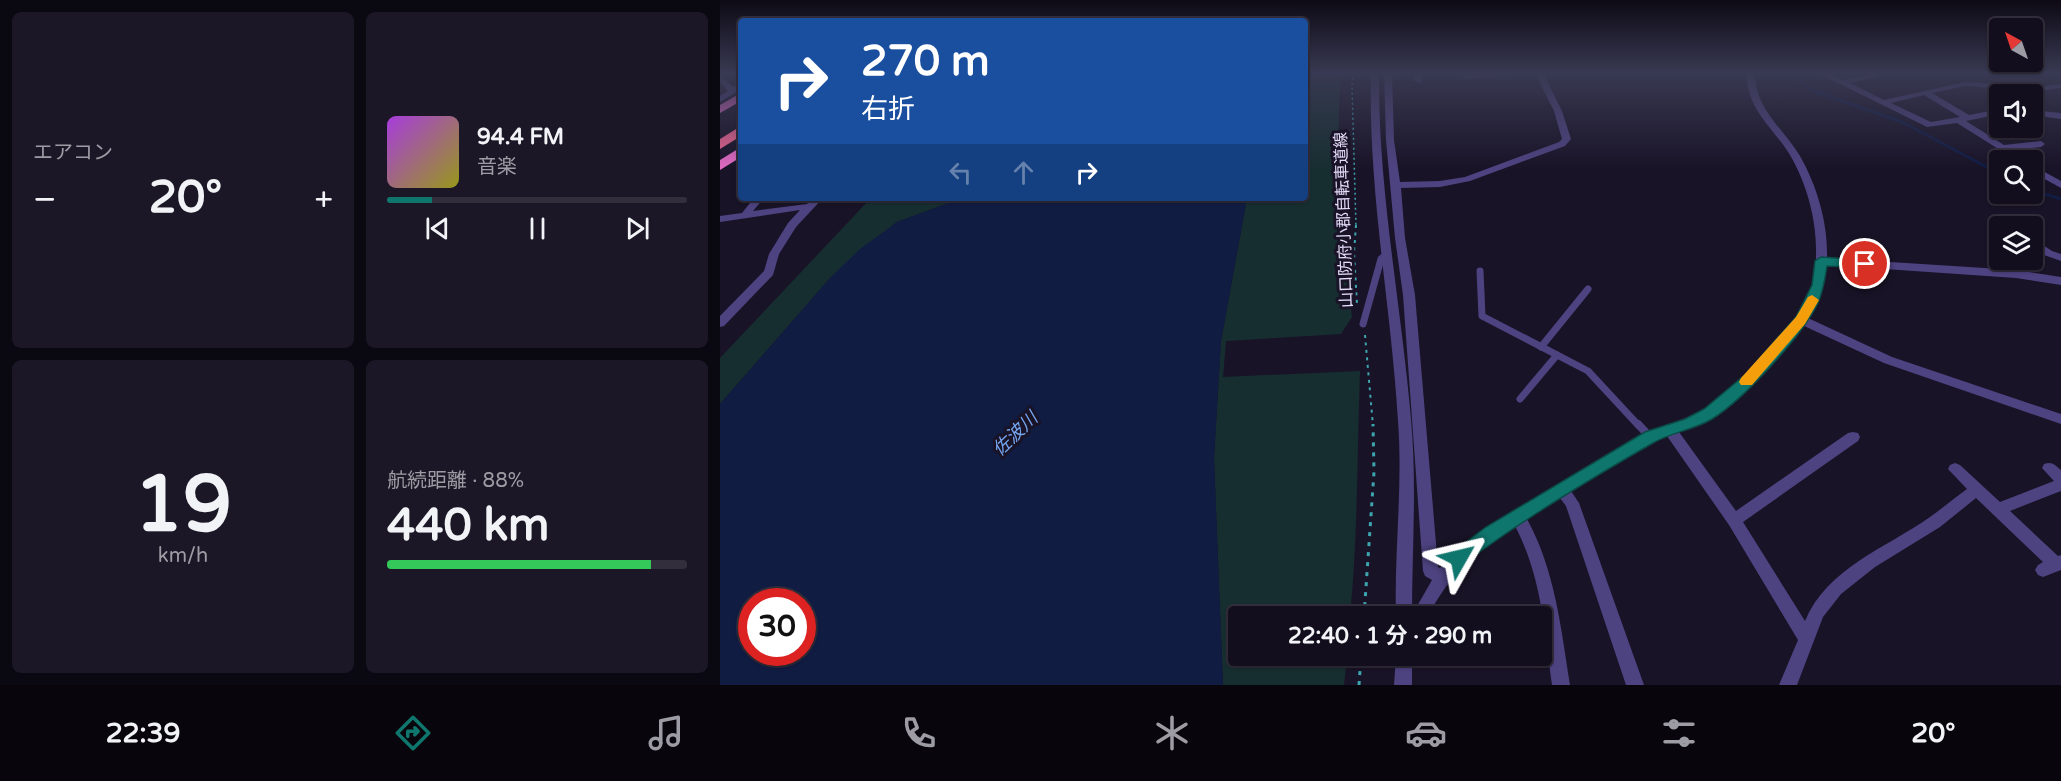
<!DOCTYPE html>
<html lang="ja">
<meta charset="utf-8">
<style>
body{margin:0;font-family:"Varela Round","Noto Sans JP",sans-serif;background:#1c1726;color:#f1f3f6;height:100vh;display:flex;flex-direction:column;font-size:22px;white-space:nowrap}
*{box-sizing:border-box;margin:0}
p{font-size:20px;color:#9d9ca4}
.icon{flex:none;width:33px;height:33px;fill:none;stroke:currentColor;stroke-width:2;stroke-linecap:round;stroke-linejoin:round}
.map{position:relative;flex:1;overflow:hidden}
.panel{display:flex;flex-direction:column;gap:12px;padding:12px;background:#0a0810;width:720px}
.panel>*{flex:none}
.hud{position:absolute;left:18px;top:18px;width:570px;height:183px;border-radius:6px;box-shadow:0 2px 4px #0004,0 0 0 2px #322e3b;background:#1a4fa0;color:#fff;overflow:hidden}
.needle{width:39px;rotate:320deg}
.tools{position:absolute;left:1269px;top:18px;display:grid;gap:12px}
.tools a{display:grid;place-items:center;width:54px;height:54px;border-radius:6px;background:#130e1d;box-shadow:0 2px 4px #0004,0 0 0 2px #322e3b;font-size:30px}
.speed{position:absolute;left:18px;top:588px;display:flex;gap:12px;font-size:30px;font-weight:700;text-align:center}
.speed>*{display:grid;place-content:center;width:78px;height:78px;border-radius:50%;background:#130e1d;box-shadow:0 2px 4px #0004,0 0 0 2px #322e3b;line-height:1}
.speed .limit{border:9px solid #d22;background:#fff;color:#111}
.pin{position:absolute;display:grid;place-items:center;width:51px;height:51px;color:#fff;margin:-26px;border:3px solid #fff;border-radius:50%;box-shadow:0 2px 6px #0007}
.me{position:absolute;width:66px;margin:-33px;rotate:53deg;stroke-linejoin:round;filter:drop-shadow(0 0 4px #0008)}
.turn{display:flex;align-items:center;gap:21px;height:126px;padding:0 24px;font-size:27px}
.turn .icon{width:78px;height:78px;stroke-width:2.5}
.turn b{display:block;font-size:42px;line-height:51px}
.lanes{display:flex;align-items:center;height:57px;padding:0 24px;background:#0003;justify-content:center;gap:30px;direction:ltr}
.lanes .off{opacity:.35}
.big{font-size:45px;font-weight:700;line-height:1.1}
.panel .card{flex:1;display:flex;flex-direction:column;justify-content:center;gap:9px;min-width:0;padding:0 21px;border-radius:9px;background:#1c1726}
.panel .dial{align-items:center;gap:0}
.dial b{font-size:78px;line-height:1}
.song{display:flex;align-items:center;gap:18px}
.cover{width:72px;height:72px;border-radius:9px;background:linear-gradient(135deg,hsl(280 70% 55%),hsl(60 70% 35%))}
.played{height:6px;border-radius:3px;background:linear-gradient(90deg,#0f766e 15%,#322e3b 15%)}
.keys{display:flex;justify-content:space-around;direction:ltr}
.heat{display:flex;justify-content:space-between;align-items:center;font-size:33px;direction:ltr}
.charge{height:9px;border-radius:4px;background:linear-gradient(90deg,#34c759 88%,#322e3b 0)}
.panel .tiles{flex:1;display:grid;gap:12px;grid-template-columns:repeat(2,1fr)}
.trip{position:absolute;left:508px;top:606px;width:324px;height:60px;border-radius:6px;background:#130e1d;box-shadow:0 2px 4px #0004,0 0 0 2px #322e3b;font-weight:700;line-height:60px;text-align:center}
.menu{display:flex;height:96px;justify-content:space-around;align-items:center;background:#08060c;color:#9d9ca4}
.menu .icon{width:42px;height:42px}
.menu .active{color:#0f766e}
.menu b{font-size:27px;color:#f1f3f6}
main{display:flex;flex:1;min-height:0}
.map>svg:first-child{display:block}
.green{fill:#172e31}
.water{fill:#111c43;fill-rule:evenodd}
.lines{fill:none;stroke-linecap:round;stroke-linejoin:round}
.stream{stroke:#111c43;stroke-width:3}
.path-far2{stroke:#3da5af;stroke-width:1.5;stroke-dasharray:2 3;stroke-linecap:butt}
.path-far1{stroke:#3da5af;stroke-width:2;stroke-dasharray:3 4.5;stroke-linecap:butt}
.path{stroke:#3da5af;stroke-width:3;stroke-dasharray:4 6;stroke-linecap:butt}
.service-far1{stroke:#4e4381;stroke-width:7}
.service{stroke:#4e4381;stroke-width:8}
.minor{fill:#4e4381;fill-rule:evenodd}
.trunk{fill:#e06ac2;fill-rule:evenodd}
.motorway{fill:#ef6593;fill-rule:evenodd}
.route{fill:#0f766e;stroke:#0a4d48;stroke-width:1.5}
.slow{fill:#f59e0b}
.labels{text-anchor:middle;stroke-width:6;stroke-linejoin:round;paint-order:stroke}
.street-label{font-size:16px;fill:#e5ddfb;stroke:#191327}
.water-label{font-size:18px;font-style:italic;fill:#76a6f1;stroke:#191327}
</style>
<main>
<section class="panel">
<div class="tiles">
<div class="card"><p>エアコン</p>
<div class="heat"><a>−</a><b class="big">20°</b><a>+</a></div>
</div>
<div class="card">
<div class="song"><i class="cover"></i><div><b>94.4 FM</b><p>音楽</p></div></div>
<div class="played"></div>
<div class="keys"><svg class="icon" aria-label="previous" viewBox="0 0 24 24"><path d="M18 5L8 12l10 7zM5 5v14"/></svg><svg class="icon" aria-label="pause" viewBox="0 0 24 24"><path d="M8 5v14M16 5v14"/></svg><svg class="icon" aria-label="next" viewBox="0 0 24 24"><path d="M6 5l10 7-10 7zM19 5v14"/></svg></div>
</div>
<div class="card dial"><b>19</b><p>km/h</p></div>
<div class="card"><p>航続距離 · 88%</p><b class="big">440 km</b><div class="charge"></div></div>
</div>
</section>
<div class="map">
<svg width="1341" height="685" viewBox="0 0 1341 685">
<rect width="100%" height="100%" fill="#191327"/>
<g class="green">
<path d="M585 73H620L617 194 632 317 621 334 506 341 503 377 640 371C637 453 638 535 630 616H519V656H627L624 685H503L494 458 501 341 527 198H585Z"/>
<path d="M151 198H242L177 222 111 277 0 404V358Z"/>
</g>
<path class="water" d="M242 198H527L501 341 494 458 503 685H0V404L111 277 140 249 177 222ZM32 602H82V652H32Z"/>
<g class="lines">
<g class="stream">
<path d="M1069 73 1091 90 1182 122 1280 174"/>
<path d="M1312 190 1341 199"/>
</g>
<path class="path-far2" d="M634 73 632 85 636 227"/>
<g class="path-far1">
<path d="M636 225 634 253 637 304"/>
<path d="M645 335 653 426"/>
</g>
<g class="path">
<path d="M644 616 654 472 653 424"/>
<path d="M639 685 641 656"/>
</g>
<g class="service-far1">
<path d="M760 271 762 316 868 371 919 426"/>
<path d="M643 324 661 259 667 254"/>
<path d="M821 347 868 289"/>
<path d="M800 399 837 355"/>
</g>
<path class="service" d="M918 424 930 437"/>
<g class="minor">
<path d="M651 73H659C658 190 681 303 691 419 697 484 692 550 692 615L712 580 705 576 703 571 683 295 675 238 666 140 664 73H672L674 140 680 182 720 181 745 177 839 142 842 139 834 111 815 73H823L842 111 851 139 845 146 750 181 720 187 681 188 685 238 695 295 718 567 720 568C749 533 789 514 826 492 858 472 890 451 924 434 943 424 964 421 982 410 1014 391 1075 328 1089 295 1094 282 1096 268 1096 255 1097 221 1087 184 1070 155 1053 127 1026 109 1027 73H1035C1035 109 1063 128 1080 156 1097 186 1108 223 1107 258L1296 270 1341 277V285L1296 278 1106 265 1101 295 1088 318 1172 357 1341 414V424L1164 363 1082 325C1050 369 1012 414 959 432L1016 511 1128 433 1133 432 1138 433 1140 437 1138 441 1023 522 1085 621C1107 568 1166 548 1210 517 1223 508 1234 498 1247 489L1228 469 1230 465 1235 463 1240 465 1280 502 1334 481 1322 468 1324 464C1332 461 1335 465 1341 470V491L1290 511 1338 556 1341 555V570L1323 577 1318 575 1315 570 1318 565 1323 562 1256 498 1220 527 1155 567 1121 594 1103 617 1077 685H1059L1078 640 1009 525 947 436 919 450 851 491 859 503 924 685H906L846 506 840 498 807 519C835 570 841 628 850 685H832C825 631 821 575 795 526 756 549 729 576 708 616H676C674 552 683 487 678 421 671 304 648 193 651 73Z"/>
<path d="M695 73H703L701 83 694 81Z"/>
<path d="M760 73H790L786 75 746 79 742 77Z"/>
<path d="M1098 73H1109L1123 80 1156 73V77L1130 83 1164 100 1245 82 1317 87 1341 84V88L1317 91 1245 86 1212 93 1249 115 1280 109V114L1246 121 1284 145 1321 141 1325 144 1321 147 1291 150 1306 160H1296L1237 123 1207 127ZM1204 95 1240 117 1211 122 1171 103Z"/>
<path d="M0 75 13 87 21 83V89L0 102V96L8 91 0 82Z"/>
<path d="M1312 110 1341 113V119L1312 115Z"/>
<path d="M1312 165 1341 181V188L1312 172Z"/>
<path d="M34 198H44L33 211 87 204 93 198H103L76 227 59 254 53 275 4 326 0 327V316L44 271 49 254 68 223 80 210 0 222V216L22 213Z"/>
<path d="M1312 238 1332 251 1341 254V261L1324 255 1312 246Z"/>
<path d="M676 656H692V685H674Z"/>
</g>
<g class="trunk">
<path d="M21 93V101L0 113V105Z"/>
<path d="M21 147V157L0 170V160Z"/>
</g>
<path class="motorway" d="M21 126V136L0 149V139Z"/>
</g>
<linearGradient id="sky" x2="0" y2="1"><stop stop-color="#0e0a15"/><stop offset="0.43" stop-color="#383952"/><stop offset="1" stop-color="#383952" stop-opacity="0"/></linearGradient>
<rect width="1341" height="169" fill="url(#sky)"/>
<path class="route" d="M1101 257 1145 260 1151 264 1145 268 1107 266C1105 279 1103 293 1097 305 1081 337 1023 400 992 419 974 430 952 432 933 443 870 479 803 519 745 563L739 566 733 563 730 558 733 552 766 527 925 432 965 419 984 409 1026 374 1076 317 1092 285 1095 261Z"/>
<path class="slow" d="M1092 295 1099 300 1085 324 1032 385H1021L1019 382 1021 378 1076 317 1088 297Z"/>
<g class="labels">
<g class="street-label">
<text transform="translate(623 220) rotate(-92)" y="6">山口防府小郡自転車道線</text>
</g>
<g class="water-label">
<text transform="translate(295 434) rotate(-44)" y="6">佐波川</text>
</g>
</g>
</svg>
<div class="tools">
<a><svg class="needle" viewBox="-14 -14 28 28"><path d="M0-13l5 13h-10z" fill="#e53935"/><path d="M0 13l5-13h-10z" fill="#9d9ca4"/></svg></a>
<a><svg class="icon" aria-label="sound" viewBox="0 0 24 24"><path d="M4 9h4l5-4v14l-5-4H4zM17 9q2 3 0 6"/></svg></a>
<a><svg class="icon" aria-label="search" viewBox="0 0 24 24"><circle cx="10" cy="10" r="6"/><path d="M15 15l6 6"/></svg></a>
<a><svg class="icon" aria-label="layers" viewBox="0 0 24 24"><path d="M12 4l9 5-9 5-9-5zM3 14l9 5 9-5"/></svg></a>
</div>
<div class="speed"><div class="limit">30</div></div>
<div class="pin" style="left:1145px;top:264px;background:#d93025"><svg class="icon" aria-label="arrive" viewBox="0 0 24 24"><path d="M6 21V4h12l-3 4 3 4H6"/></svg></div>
<svg class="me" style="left:739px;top:558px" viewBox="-20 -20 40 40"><path d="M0-17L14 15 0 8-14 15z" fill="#0f766e" stroke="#fff" stroke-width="4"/></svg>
<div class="trip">22:40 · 1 分 · 290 m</div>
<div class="hud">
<div class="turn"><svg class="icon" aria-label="right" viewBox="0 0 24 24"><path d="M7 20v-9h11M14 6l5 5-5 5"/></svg><div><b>270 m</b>右折</div></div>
<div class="lanes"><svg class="icon off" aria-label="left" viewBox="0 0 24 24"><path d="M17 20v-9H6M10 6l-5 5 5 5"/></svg><svg class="icon off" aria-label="ahead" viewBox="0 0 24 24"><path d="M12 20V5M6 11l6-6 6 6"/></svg><svg class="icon" aria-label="right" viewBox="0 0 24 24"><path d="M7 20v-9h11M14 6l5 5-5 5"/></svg></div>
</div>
</div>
</main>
<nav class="menu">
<b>22:39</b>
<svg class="icon active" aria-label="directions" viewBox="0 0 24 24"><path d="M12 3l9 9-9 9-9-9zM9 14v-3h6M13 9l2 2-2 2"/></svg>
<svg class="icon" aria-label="music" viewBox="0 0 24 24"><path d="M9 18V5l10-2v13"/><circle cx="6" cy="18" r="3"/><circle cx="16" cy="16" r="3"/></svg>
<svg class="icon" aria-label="phone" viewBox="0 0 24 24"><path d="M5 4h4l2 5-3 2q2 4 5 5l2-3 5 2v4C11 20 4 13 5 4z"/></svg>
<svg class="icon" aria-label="climate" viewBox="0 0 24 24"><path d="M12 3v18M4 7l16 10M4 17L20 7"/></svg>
<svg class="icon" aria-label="car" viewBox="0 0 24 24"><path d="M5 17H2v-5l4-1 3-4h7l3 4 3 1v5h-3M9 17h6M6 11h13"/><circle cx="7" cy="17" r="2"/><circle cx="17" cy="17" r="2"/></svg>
<svg class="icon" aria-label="filters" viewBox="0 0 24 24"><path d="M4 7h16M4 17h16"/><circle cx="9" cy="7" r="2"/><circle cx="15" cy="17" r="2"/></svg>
<b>20°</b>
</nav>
